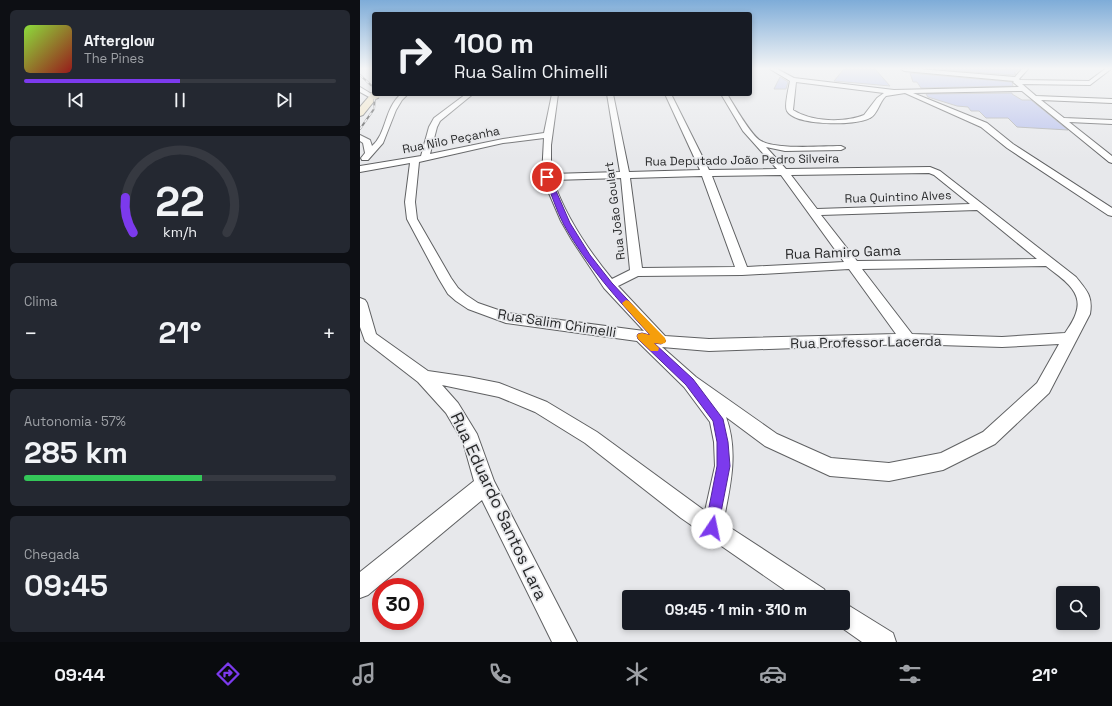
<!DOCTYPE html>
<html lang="pt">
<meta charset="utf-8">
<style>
body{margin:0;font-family:"Space Grotesk",sans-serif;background:#242831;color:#f1f3f6;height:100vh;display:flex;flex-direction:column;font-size:15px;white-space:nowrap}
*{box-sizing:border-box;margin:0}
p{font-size:13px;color:#9ea1a6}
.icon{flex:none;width:22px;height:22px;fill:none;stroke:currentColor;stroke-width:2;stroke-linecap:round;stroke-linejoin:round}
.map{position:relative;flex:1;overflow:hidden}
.side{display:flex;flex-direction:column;gap:10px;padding:10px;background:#0d0f14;width:360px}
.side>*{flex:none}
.top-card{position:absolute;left:12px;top:12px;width:380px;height:84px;border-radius:4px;box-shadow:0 2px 6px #0003;background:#171b24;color:#f1f3f6;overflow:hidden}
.fabs{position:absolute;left:696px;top:586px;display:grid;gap:8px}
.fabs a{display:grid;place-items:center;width:44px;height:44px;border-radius:4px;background:#171b24;box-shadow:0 2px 6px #0003;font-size:20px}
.speed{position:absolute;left:12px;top:578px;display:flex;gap:8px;font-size:20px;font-weight:700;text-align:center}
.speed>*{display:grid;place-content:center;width:52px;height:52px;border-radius:50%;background:#171b24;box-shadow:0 2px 6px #0003;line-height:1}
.speed .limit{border:6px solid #d22;background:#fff;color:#111}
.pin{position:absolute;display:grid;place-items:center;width:34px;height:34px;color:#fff;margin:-17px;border:2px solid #fff;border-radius:50%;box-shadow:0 1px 4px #0007}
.me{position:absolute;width:44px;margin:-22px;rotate:11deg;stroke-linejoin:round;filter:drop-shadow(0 0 3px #0008)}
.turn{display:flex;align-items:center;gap:14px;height:84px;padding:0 16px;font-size:18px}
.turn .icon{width:52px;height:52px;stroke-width:2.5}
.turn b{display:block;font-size:28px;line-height:34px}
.big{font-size:30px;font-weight:700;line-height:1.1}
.side .card{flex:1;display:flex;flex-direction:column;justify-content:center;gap:6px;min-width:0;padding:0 14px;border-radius:6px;background:#242831}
.side .dial{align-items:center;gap:0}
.dial svg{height:104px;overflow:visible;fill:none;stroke:#363941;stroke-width:7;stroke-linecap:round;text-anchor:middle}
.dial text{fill:#f1f3f6;stroke:none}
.song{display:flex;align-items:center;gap:12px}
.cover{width:48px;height:48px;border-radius:6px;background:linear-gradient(135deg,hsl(90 70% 55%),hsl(0 70% 35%))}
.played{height:4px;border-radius:2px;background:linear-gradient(90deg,#7c3aed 50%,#363941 50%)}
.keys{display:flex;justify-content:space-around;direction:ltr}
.heat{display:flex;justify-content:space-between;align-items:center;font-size:22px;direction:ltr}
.charge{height:6px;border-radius:3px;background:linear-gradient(90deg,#34c759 57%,#363941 0)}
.trip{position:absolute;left:262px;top:590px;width:228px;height:40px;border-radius:4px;background:#171b24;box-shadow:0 2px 6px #0003;font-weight:700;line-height:40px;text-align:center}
.tabs{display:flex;height:64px;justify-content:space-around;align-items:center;background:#090b0e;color:#9ea1a6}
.tabs .icon{width:28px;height:28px}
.tabs .current{color:#7c3aed}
.tabs b{font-size:18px;color:#f1f3f6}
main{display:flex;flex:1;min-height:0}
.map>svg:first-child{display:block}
.building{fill:#bac2ed;stroke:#adaeb0}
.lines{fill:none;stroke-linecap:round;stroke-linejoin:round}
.minor-casing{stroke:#5f6062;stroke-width:2}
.secondary-casing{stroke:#5f6062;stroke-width:2}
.minor{fill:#fff;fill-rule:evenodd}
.secondary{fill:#f3e6c5;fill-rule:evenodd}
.rail-casing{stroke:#48494a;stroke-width:2}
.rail{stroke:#e7e8eb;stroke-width:1.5;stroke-dasharray:4;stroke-linecap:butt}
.secondary-bridge-casing{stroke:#5f6062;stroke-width:10;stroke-linecap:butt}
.secondary-bridge{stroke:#f3e6c5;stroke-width:8}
.route{fill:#7c3aed;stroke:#51269a}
.slow{fill:#f59e0b}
.labels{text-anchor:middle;stroke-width:3.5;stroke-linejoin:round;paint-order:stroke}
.far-street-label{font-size:12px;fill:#28292a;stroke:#e7e8eb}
.street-label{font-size:14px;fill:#28292a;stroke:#e7e8eb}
.near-street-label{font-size:17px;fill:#28292a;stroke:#e7e8eb}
</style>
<main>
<section class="side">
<div class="card">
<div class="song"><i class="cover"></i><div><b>Afterglow</b><p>The Pines</p></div></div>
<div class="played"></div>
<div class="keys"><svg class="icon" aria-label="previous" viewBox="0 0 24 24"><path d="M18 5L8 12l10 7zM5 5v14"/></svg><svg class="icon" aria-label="pause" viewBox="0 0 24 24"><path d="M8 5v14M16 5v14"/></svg><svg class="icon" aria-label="next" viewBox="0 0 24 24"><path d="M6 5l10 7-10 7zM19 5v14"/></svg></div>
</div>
<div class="card dial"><svg viewBox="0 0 100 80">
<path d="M14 69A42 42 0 1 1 86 69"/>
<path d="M14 69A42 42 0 0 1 8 42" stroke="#7c3aed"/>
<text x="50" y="56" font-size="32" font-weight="700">22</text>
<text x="50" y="72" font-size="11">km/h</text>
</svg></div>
<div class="card"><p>Clima</p>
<div class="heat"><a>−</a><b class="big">21°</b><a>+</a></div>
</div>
<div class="card"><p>Autonomia · 57%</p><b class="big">285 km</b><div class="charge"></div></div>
<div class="card"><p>Chegada</p><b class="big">09:45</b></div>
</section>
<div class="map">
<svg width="752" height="642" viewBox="0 0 752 642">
<rect width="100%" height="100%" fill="#e7e8eb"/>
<g class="building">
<path d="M484 69H515L530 86 474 81Z"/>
<path d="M573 69H636L642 70 644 69H660L654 73 656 74 654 75Z"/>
<path d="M550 73 652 82 653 86 561 88 557 82H553Z"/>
<path d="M420 77 428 82 426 89H414Z"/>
<path d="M652 93V94L662 100H671L708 130 657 127 648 118H626L619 111H611L608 107 597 106 568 97 566 94Z"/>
</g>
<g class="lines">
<g class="minor-casing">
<g id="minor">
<path d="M410 69H417L434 78 534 90 659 87 653 82 654 81 544 71 541 69H559L655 77 662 69H668L659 79 660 80 729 81 745 69H751L730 85 662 84 676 96 752 99V103L681 100 704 118 752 120V124L709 122 752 156V163L749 162 662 91 553 93 627 123 653 144 752 208V216L748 215 647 148 621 127 545 93 526 96C519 102 518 114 510 118 496 126 435 126 427 111 424 106 429 87 430 81ZM436 82 524 93 517 98 504 115C484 123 452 122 433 110Z"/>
<path d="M0 87 15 96 16 97 11 98 0 92Z"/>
<path d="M41 94H48L42 100 36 110 23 143 8 160H2L1 158 5 153 3 143 0 141V135L10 140 12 146C27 133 24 109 41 94Z"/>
<path d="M106 94H113L80 121 77 127 70 154 143 139 184 133 192 94H198L191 145V174L260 172 247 94H253L269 172 340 170 305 94H311L349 170 417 169 383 131 361 94H367C374 105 391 136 401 141 418 150 461 146 481 146L485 148 481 150 425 151 406 147 426 169 570 167 580 171 716 277C727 291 733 296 730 314L689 393 635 444 583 470 529 481 470 476 405 446 366 417C379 452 370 488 363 523L464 589 468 597H435L321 518 225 443 175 412 139 397 82 385 98 403 117 434 134 481 217 642H192L122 500 8 595 0 598V572L114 481 103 442 86 413 58 382 5 341 0 327V298L5 300 7 303 16 334 68 371 109 377 139 383 187 402 237 432 345 511 355 466 354 442 350 422 324 387 277 341 146 323 108 309 96 301 88 294 79 279 47 219 45 202 50 163 0 172V166L61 156 69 127 74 118ZM184 138 182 177 201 221 212 240 244 288 284 331 147 313 118 303 106 295 98 288 91 278 57 219 55 202 59 162 143 143ZM569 173 574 175 610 204 457 209 431 175ZM421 175 484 262 387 267 352 176ZM342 176 375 267 282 268 270 178ZM261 178 270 270 252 279C228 250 205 215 193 180ZM617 210 677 259 497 261 461 215ZM686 266C701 278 724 291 716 313 714 320 709 327 705 333L642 337 552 334 502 269ZM489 269 536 334 349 339 305 336 258 286 278 276 382 275ZM548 344 642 347 699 344 677 383 623 432 581 453 529 463 471 458 417 434 336 377 302 347 349 351Z"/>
<path d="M483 603 491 607 533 633 536 642H502L475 623H483Z"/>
</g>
</g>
<g class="secondary-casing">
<path id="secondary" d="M12 93 19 95 3 115 0 116V107Z"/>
</g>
<use href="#minor" class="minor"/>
<use href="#secondary" class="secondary"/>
<g class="rail-casing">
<g id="rail">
<path d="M0 75 14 88"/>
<path d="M0 129 14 109 15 94"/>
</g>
</g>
<use href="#rail" class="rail"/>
<g class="secondary-bridge-casing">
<path id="secondary-bridge" d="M15 95 17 94"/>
</g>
<use href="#secondary-bridge" class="secondary-bridge"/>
</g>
<linearGradient id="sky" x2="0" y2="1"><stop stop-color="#7eacd8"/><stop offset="0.43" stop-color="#f4f5f6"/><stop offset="1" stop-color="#f4f5f6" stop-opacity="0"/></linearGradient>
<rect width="752" height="159" fill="url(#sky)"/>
<path class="route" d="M185 175 190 177 210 223 230 255 252 283 306 341 301 344 294 343 333 379 363 419 368 442 370 466 357 533 352 535 347 533 345 528 357 466V442L353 421 326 385 278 339 277 336 278 334 282 333 290 335C258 300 227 266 204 225 196 210 191 192 184 177Z"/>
<path class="slow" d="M266 300 269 301 305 338 306 341 305 343 301 344 294 343 299 348 298 351H291L278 339 277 336 278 334 282 333 290 335 263 305 262 303Z"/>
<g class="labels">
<g class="far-street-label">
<text transform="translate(91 140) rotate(-11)" y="4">Rua Nilo Peçanha</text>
<text transform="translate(382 160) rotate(-1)" y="4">Rua Deputado João Pedro Silveira</text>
<text transform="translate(538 197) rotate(-2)" y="4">Rua Quintino Alves</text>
<text transform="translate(255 211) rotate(-97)" y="4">Rua João Goulart</text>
</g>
<g class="street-label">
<text transform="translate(483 252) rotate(-2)" y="5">Rua Ramiro Gama</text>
<text transform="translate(197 323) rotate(9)" y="5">Rua Salim Chimelli</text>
<text transform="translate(506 342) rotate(-1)" y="5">Rua Professor Lacerda</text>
</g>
<g class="near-street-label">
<text transform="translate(139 506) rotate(65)" y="6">Rua Eduardo Santos Lara</text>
</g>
</g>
</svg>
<div class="fabs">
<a><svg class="icon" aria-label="search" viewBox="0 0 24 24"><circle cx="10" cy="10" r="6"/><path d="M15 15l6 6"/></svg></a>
</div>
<div class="speed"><div class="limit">30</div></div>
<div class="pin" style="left:187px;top:177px;background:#d93025"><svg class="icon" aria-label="arrive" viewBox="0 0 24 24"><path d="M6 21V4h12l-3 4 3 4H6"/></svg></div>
<svg class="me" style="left:352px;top:528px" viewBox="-20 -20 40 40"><circle r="19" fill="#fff"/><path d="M0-13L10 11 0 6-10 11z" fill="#7c3aed"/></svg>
<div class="trip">09:45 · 1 min · 310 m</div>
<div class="top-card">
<div class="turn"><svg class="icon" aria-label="right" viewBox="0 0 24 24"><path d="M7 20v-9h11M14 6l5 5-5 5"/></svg><div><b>100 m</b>Rua Salim Chimelli</div></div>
</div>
</div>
</main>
<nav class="tabs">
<b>09:44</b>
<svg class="icon current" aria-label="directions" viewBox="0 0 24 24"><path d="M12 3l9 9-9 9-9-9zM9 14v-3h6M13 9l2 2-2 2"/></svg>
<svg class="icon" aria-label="music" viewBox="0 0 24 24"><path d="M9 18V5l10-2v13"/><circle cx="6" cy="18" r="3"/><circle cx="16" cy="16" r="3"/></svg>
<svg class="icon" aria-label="phone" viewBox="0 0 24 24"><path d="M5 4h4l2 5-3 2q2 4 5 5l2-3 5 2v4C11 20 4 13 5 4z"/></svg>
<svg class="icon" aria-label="climate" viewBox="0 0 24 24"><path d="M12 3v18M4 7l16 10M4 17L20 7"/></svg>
<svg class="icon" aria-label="car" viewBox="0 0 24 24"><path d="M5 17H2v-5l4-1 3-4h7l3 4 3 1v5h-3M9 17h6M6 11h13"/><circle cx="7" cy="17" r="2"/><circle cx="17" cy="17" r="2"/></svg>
<svg class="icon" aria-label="filters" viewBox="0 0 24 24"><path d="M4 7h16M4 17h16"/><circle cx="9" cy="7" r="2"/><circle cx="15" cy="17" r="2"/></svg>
<b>21°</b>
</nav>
